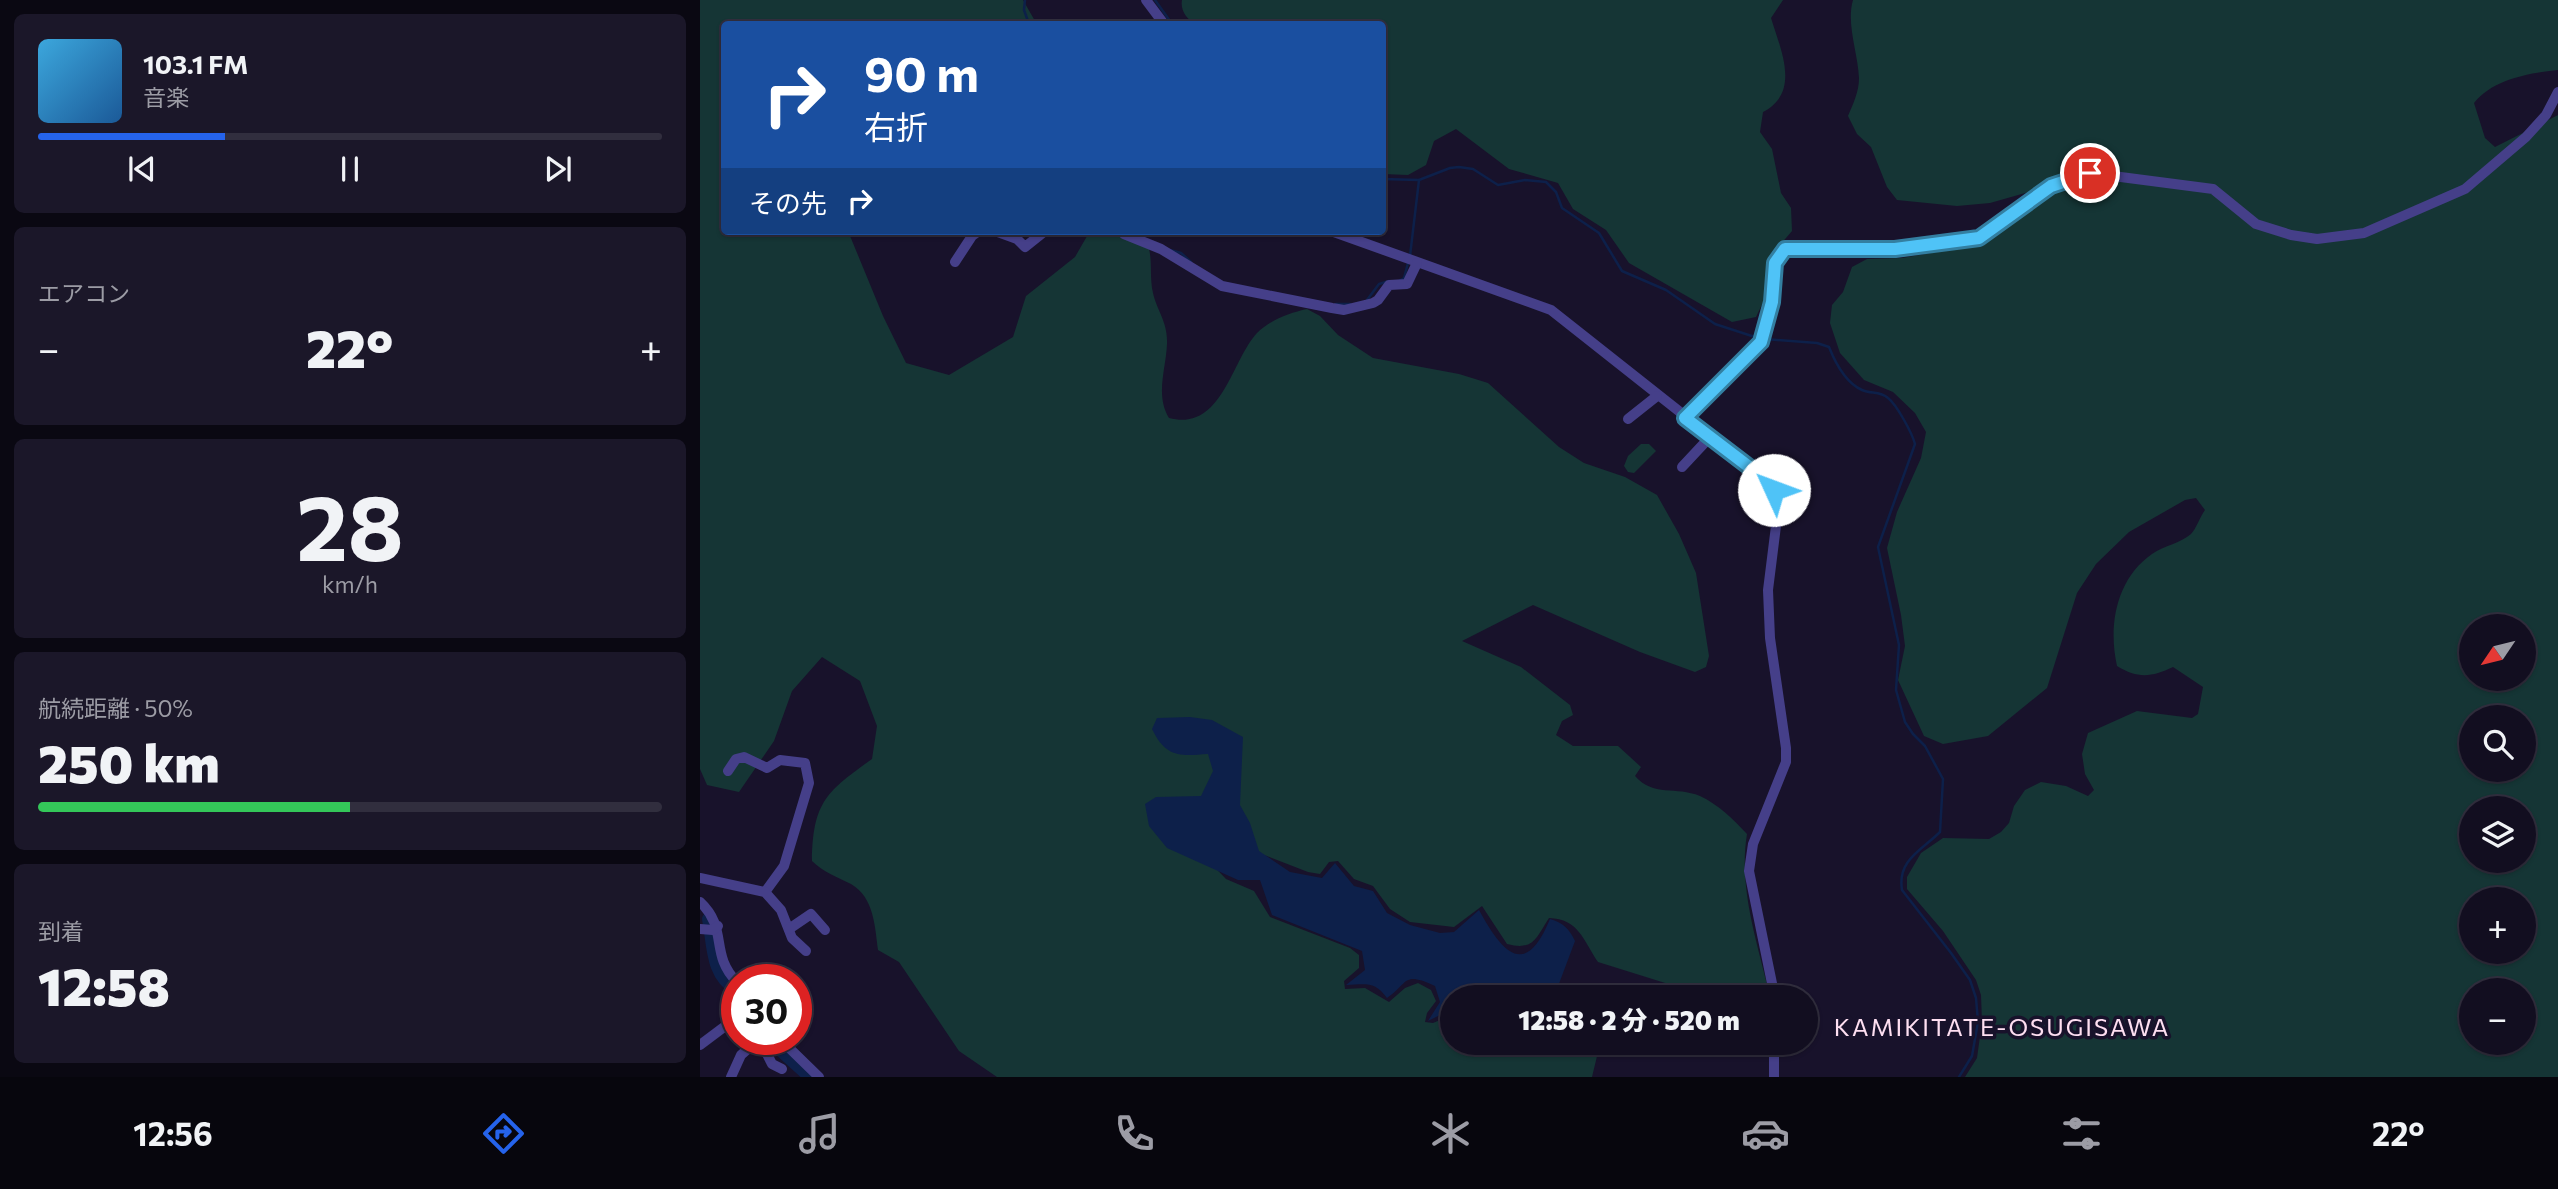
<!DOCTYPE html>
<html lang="ja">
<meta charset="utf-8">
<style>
body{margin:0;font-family:Commissioner,"Noto Sans JP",sans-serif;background:#1b1729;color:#f1f3f6;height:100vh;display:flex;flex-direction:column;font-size:26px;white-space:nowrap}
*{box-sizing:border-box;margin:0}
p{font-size:23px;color:#9c9ca5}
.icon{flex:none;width:38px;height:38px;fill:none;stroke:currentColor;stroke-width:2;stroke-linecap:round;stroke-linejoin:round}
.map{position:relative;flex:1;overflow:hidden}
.details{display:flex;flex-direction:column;gap:14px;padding:14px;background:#0a0812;width:700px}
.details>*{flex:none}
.top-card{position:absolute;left:21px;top:21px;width:665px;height:214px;border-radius:7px;box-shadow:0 2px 5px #0004,0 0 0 2px #312e3e;background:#1a4fa0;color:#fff;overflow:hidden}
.needle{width:46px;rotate:235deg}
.fabs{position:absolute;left:1759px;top:614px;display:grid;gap:14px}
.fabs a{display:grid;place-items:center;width:77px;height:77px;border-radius:50%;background:#120e20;box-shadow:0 2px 5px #0004,0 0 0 2px #312e3e;font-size:35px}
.speed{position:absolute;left:21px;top:964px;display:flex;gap:14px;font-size:35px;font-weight:700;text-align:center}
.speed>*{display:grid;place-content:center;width:91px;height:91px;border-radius:50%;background:#120e20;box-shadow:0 2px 5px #0004,0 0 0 2px #312e3e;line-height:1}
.speed .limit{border:10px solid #d22;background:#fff;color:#111}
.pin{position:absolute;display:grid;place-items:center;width:60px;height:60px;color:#fff;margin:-30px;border:4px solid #fff;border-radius:50%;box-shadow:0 2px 7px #0007}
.me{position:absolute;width:77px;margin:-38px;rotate:313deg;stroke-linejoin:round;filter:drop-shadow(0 0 5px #0008)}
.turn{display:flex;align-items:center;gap:24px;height:147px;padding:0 28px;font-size:32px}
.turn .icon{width:91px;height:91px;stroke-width:2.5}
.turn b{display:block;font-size:49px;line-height:60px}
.then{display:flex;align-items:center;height:66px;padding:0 28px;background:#0003;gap:14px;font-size:26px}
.big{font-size:52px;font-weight:800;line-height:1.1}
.details .card{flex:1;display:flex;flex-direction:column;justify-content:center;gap:10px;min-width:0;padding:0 24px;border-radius:10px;background:#1b1729}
.details .dial{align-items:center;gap:0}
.dial b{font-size:91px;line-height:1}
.song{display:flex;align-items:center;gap:21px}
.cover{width:84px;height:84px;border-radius:10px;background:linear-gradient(135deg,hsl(200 70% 55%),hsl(210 70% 35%))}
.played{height:7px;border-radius:4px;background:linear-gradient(90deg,#2563eb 30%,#312e3e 30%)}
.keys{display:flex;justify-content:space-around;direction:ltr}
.heat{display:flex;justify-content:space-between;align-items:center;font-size:38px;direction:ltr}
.charge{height:10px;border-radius:5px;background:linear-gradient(90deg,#34c759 50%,#312e3e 0)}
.trip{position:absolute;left:740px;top:985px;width:378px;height:70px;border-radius:35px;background:#120e20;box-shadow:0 2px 5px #0004,0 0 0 2px #312e3e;font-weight:800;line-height:70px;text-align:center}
.dock{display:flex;height:112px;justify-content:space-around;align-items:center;background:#07060d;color:#9c9ca5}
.dock .icon{width:49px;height:49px}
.dock .active{color:#2563eb}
.dock b{font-size:32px;color:#f1f3f6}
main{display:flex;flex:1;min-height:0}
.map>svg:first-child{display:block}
.green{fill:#153535;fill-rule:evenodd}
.water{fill:#0d204a}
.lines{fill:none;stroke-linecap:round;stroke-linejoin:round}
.stream{stroke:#0d204a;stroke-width:2.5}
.river{stroke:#0d204a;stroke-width:14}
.minor{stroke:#453f89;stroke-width:10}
.route-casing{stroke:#337fa1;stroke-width:18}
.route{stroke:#4fc3f7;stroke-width:12}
.labels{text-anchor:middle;stroke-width:7;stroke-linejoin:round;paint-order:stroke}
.quarter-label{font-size:24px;letter-spacing:2px;fill:#fedff1;stroke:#18122b}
</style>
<main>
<section class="details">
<div class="card">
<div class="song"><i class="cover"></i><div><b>103.1 FM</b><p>音楽</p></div></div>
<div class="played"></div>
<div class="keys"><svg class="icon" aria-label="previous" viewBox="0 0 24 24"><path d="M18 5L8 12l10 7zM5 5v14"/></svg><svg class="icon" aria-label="pause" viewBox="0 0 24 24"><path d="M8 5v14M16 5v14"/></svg><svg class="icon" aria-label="next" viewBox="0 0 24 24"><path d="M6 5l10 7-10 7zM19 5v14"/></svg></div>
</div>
<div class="card"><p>エアコン</p>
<div class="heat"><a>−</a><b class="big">22°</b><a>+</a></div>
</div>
<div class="card dial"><b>28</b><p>km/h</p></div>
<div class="card"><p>航続距離 · 50%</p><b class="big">250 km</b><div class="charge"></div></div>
<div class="card"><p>到着</p><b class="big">12:58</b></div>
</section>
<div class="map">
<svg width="1858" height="1077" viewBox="0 0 1858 1077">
<rect width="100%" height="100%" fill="#18122b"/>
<g class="green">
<path d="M0 0H323L335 21V24H24V231H148L183 316 206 363 249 375 313 337 326 296 375 257 390 231H440C456 249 448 271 453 293 457 311 468 322 467 344 466 369 455 395 469 418 522 432 531 361 557 333 570 320 589 313 607 309L620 316 638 335 673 358 759 374 788 383 859 447 884 463 925 477 957 495 979 534 996 573 1009 656 1006 667 995 672 940 652 833 605 762 641 821 667 870 705 873 715 862 721 856 735 873 746H918L941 767 935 776C953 797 976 786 1000 796 1019 805 1033 819 1047 834 1038 889 1058 944 1070 997H1010L898 962C883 940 879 919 849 918 836 938 834 951 807 944L782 906 754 927 710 922 690 909 673 886 654 879 638 861 629 862 620 874 608 872 528 841 504 856 526 879 554 891 570 917 650 948 659 955V968L644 981 645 989 665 988 689 1002 705 988 718 983 731 990 736 1001 727 1013 725 1022 733 1023 752 1015V1043H799L811 1047 820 1043H887L898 1052 892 1077H297L259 1051 199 962 178 950C175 927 174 897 151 884 137 877 123 872 112 861 113 802 126 792 172 759L177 726 160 681 122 657 92 691 74 741 39 792 7 785 0 769Z"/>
<path d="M482 0H1083L1071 18C1081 51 1101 92 1063 112L1060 132 1072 149 1081 193 1091 208 1092 231 1067 260V294L1056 317 1032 322 929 263 906 230 873 209 858 183 809 169 756 129 734 141 726 165 708 175 683 174 682 24H496C487 20 480 10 482 0Z"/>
<path d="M1153 0H1858V70C1830 73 1793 79 1774 103L1785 138 1795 147 1858 115V1077H1265L1277 1058 1282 1022 1281 995 1276 980 1243 931 1207 889V877L1221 853 1243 838 1289 839 1301 832 1309 823 1314 806 1325 790 1341 782 1366 786 1388 796 1394 790 1385 774 1382 754 1388 733 1437 711 1492 718 1498 714 1503 687 1473 667C1452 677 1438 679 1417 666 1408 626 1416 579 1452 554 1463 546 1481 543 1491 534 1496 529 1500 517 1505 510L1496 498 1485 500 1429 532 1396 564 1377 593 1347 688 1288 736 1243 744 1224 736 1198 680 1205 646 1201 615 1187 548 1197 512 1221 458 1226 432 1215 413 1193 392 1164 380 1140 353 1130 323 1132 305 1143 292 1152 267 1167 259 1202 258 1284 244 1337 204 1339 189 1290 203 1257 206 1197 200 1187 187 1171 147 1157 134 1148 116C1153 104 1159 92 1159 78 1158 53 1146 24 1153 0ZM1771 626H1824V679H1771ZM1771 718H1824V770H1771ZM1771 808H1824V861H1771ZM1771 900H1824V952H1771ZM1771 990H1824V1043H1771Z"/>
<path d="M941 444H949L956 451 934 473 928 472 924 466 928 456Z"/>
</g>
<path class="water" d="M490 717 512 720 543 737 540 805 550 823 559 851 590 872 622 878 635 863 654 886 673 891 687 913 710 925 740 933 754 932 779 910C802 952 825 980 850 919 863 923 869 928 875 941L854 997 752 998V1009L728 1021 740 1002 735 986C702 971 709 983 687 998 675 981 666 984 646 985L665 970 662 951 572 915 560 880H538L467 848 449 826 445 804 456 797 501 796 513 771 508 754C480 756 466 758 452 729L457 718Z"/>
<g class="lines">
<g class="stream">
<path d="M325 0 324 10 329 24"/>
<path d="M455 0 470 21 477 24"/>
<path d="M682 179 719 180 750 168 759 167 773 169 798 185 825 180 846 182 856 192 862 208 899 233 922 271 966 290 1015 324 1058 338"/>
<path d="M470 250 481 253 491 262"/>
<path d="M710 256 719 180"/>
<path d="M699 281 704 278 708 263"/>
<path d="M667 300 679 284 689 281"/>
<path d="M636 304H650"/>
<path d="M1065 339 1117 343 1129 347C1135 362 1146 383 1162 390 1171 394 1180 391 1188 398 1197 405 1212 433 1215 444L1178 547 1199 645 1196 690 1205 722 1213 734 1225 746 1243 779 1240 832C1222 850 1197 860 1202 890L1251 953 1270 980 1276 998 1278 1022 1272 1056 1259 1077"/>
</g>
<g class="river">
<path d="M9 919C14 943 11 975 37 989"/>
<path d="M70 1040 111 1077"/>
</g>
<g class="minor">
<path d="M446 0 464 24"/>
<path d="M295 231 317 239 325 247 345 231"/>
<path d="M631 231 851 310 1061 476C1071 488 1077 494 1078 510L1068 590 1070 638 1086 748V762L1053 844 1049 871 1075 998"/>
<path d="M424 234 461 249 522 286 632 308 644 310 673 303 678 300 689 285 707 284 717 263"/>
<path d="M255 262 272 236 279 231"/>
<path d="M985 418 1061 342 1072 302 1075 263 1085 249H1195L1279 238 1351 186 1390 173 1513 189 1556 224 1591 235 1617 239 1664 233 1765 189 1826 137 1846 115 1858 92"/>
<path d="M928 419 957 396"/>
<path d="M982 467 1010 437"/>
<path d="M28 771 36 759 44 757 67 768 80 760 105 763 109 783 84 866 65 892"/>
<path d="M0 878 65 892 81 910 92 938 106 951"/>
<path d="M0 902C29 929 9 954 37 982"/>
<path d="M0 929 13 930 18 926"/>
<path d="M89 929 111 914 125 930"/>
<path d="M60 1040 72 1064 82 1069"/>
<path d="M81 1040 119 1077"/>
<path d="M0 1045 28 1024 37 1025"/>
<path d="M31 1077 41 1055 58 1040"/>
<path d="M1074 1077V1043"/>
</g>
</g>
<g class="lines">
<g class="route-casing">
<path id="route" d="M1074 490 1061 476 985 418 1061 342 1072 302 1075 263 1085 249H1195L1279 238 1351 186 1390 173"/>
</g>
<use href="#route" class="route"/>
</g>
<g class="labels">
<g class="quarter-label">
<text x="1302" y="1036">KAMIKITATE-OSUGISAWA</text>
</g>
</g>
</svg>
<div class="fabs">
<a><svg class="needle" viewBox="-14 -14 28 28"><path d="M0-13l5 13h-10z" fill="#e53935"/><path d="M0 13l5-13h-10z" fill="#9c9ca5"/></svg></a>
<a><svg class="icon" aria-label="search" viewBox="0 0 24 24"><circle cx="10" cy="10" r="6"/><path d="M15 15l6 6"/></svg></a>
<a><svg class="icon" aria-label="layers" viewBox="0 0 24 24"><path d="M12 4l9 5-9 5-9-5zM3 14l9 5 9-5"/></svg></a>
<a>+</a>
<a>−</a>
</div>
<div class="speed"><div class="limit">30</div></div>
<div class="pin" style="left:1390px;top:173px;background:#d93025"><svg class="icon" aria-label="arrive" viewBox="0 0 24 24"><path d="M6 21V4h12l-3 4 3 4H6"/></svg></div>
<svg class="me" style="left:1074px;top:490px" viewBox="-20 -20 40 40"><circle r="19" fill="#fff"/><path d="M0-13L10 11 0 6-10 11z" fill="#4fc3f7"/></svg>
<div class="trip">12:58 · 2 分 · 520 m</div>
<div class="top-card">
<div class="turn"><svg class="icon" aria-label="right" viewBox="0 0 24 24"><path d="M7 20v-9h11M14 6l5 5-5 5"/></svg><div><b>90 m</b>右折</div></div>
<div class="then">その先<svg class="icon" aria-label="right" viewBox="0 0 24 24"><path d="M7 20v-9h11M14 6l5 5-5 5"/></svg></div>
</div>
</div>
</main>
<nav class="dock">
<b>12:56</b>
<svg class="icon active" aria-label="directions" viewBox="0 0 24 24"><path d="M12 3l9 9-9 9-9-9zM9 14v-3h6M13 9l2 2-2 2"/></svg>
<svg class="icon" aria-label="music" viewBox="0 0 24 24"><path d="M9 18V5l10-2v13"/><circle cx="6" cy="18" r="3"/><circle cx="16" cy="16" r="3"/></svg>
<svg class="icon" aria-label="phone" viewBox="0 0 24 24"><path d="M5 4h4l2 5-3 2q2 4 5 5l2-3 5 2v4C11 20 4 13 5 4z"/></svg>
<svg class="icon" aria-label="climate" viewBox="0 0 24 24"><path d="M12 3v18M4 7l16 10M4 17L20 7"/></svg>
<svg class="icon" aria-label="car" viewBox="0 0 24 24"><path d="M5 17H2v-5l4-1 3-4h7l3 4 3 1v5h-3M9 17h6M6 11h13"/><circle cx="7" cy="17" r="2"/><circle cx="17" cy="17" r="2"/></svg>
<svg class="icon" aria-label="filters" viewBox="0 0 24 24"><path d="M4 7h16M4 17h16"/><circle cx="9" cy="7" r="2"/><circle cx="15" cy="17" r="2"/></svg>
<b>22°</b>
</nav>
